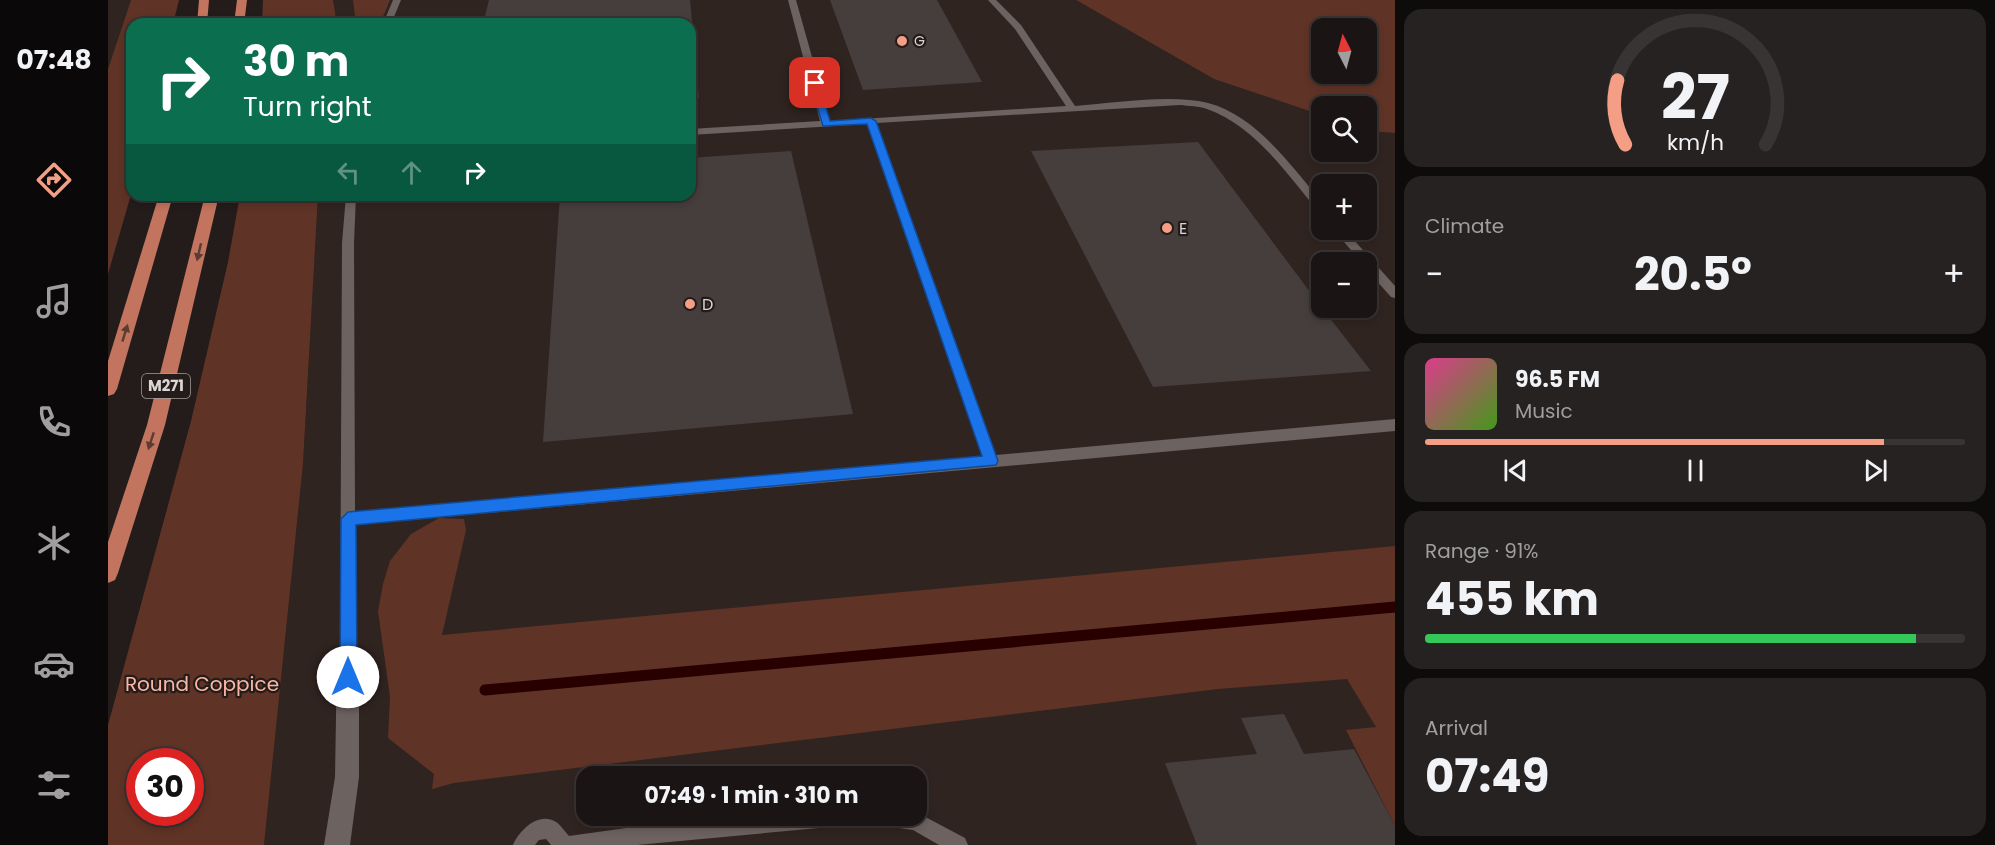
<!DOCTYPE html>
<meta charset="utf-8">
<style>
body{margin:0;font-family:Poppins,sans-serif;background:#272222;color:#f1f3f6;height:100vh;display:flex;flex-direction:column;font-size:22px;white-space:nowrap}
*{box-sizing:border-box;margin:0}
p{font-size:20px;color:#9f9fa0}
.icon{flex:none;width:33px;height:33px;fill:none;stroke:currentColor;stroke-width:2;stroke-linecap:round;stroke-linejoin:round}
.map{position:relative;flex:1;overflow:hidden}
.sheet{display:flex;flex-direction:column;gap:9px;padding:9px;background:#0e0c0b;width:600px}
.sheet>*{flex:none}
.hud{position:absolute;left:18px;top:18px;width:570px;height:183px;border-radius:18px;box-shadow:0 3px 9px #0003,0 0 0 2px #383434;background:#0b6e4f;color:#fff;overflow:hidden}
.needle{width:39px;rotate:354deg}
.tools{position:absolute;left:1203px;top:18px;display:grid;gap:12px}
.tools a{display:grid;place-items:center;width:66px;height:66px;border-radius:12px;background:#1a1514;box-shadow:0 3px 9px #0003,0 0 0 2px #383434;font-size:30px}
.speed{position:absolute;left:18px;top:748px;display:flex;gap:12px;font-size:30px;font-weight:700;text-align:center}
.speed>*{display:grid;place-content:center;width:78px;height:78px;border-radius:50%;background:#1a1514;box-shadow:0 3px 9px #0003,0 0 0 2px #383434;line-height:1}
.speed .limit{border:9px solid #d22;background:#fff;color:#111}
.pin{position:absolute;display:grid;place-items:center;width:51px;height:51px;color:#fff;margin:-26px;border-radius:12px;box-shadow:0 3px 9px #0006}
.me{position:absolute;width:66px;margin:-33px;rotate:0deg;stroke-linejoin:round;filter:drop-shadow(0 0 4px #0008)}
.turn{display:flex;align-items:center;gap:21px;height:126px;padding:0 18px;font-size:27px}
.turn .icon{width:78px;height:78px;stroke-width:2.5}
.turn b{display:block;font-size:42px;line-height:51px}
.lanes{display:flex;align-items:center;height:57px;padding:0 18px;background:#0003;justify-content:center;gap:30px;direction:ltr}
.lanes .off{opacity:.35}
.big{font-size:45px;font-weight:700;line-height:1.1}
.sheet .widget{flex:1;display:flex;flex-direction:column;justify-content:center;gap:9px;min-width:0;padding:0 21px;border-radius:18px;background:#272222}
.sheet .dial{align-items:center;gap:0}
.dial svg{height:156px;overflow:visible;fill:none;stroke:#383434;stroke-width:7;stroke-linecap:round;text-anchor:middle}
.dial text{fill:#f1f3f6;stroke:none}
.song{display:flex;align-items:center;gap:18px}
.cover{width:72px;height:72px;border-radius:9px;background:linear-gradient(135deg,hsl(330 70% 55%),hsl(100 70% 35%))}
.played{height:6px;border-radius:3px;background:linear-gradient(90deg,#f49e86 85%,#383434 85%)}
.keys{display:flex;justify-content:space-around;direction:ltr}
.heat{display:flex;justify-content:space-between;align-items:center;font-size:33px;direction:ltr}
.charge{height:9px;border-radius:4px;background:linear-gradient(90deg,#34c759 91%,#383434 0)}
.trip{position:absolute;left:468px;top:766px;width:351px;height:60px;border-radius:18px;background:#1a1514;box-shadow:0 3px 9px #0003,0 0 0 2px #383434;font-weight:700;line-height:60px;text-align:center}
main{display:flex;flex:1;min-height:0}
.menu{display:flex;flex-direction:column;width:108px;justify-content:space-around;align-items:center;background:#0a0808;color:#9f9fa0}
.menu .icon{width:42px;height:42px}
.menu .active{color:#f49e86}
.menu b{font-size:27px;color:#f1f3f6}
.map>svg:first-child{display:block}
.built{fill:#302420;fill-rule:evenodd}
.green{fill:#5f3326;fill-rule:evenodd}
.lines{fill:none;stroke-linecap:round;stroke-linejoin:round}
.stream{stroke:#280000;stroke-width:11}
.building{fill:#463e3c}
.lane{fill:#6c6260;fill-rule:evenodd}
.street{fill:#6c6260;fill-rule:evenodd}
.highway{fill:#c2745e;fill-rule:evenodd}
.oneway{fill:#5b3b32}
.route{fill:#1a73e8;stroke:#114b97;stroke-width:1.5}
.poi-dot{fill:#f49e86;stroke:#231c1a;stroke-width:2}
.labels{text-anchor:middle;stroke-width:4.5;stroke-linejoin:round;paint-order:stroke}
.far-poi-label{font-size:14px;fill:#dbd5d4;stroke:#231c1a;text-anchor:start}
.shield{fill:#231c1a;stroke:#a49e9c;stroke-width:1.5}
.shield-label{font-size:15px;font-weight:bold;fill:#dbd5d4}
.poi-label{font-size:16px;fill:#dbd5d4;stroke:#231c1a;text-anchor:start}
.near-park-label{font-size:20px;fill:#fab6a3;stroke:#231c1a}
</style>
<main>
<nav class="menu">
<b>07:48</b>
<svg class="icon active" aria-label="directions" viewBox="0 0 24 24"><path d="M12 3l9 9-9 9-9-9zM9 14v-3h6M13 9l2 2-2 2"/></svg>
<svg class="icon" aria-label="music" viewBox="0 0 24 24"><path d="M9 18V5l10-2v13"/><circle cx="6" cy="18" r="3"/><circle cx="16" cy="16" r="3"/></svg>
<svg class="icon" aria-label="phone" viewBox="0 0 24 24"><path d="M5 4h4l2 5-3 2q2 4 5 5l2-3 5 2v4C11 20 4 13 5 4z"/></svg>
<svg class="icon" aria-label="climate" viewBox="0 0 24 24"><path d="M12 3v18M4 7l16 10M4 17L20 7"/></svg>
<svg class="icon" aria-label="car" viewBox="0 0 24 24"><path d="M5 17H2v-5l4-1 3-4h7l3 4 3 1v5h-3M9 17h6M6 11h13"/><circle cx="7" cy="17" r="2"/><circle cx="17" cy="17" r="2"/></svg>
<svg class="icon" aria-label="filters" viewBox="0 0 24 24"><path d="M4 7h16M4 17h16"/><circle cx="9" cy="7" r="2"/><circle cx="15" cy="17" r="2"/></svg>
</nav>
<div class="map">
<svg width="1287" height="845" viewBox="0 0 1287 845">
<rect width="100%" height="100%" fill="#231c1a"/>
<g class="built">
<path d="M0 0H23L0 69Z"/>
<path d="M225 0H968L1106 79 1213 115 1214 152H1258L1259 131 1287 133V845H156L195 464 210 195H582V24H229ZM1214 184H1258V230H1214ZM1214 262H1258V308H1214ZM478 777H808V816H478Z"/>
</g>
<g class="green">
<path d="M23 0H71L65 24H24V191L0 274V69Z"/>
<path d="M155 0H225L229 24H154Z"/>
<path d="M245 0H282L272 24H248Z"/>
<path d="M968 0H1287V133L1259 131 1258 106H1214L1213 115 1106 79ZM1258 28V74H1214V28Z"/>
<path d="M132 195H210L195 464 156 845H0V725L83 421 120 262ZM32 762H82V813H32Z"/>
<path d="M331 518 356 519 358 530 334 635 1287 546V826L1238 730 1268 727 1239 679 1110 689 346 783 324 789 326 774 280 738 282 697 270 611 275 584 282 561 303 534Z"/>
</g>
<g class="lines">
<path class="stream" d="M377 690 1287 607"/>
</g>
<g class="building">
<path d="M381 0H582L591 98H582V24H375Z"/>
<path d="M722 0H829L874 82 755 90Z"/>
<path d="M1090 142 1214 308 1263 371 1045 387 923 151Z"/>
<path d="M683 151 745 414 435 442 452 195H582V158Z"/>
<path d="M1176 714 1196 754 1246 749 1287 826V845H1089L1057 763 1149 754 1133 718Z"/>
</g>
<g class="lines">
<g class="lane">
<path d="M285 0H293L283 24H275Z"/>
<path d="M680 0H688L722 121 958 106 907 29 880 0H888L913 25 967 106C1007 103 1063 94 1100 103 1149 116 1183 166 1214 202V212L1210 211C1179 174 1147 126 1099 109 1091 106 1081 106 1072 105L769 123 888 455 1287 419V431L247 525 248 657 246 663 240 665 234 663 232 657 234 243 238 195H248L246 243 247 512 874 456 759 124 582 135V129L712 121Z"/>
<path d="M1226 230H1237L1287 286V298L1283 297 1258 269V262H1253Z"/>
<path d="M808 812 857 838 860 845H831L805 830 757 823 755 816H808Z"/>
<path d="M634 816H752L750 823 743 825 529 845H443L438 839 431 840 427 845H405C411 831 430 811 448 822 453 825 457 832 461 836L547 824Z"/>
</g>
<path class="street" d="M240 646 248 649 251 657V777L242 845H216L227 777 229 657 232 649Z"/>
<g class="highway">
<path d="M91 0H101L99 24H89Z"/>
<path d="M129 0H139L136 24H126Z"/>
<path d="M51 195H65L9 389 6 394 0 396V361Z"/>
<path d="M97 195H111L57 425 10 573 7 580 0 583V542L39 425Z"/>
</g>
</g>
<defs><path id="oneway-solid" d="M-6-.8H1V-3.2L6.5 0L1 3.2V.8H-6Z" transform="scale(1.5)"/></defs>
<g class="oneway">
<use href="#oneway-solid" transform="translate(91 252) rotate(103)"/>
<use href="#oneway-solid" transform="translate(17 333) rotate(-73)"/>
<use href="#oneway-solid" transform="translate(43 441) rotate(108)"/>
</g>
<path class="route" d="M707 80 711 83 722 121 763 118 768 121 890 461 888 465 248 525 249 677 246 683 240 685 234 683 232 677 233 519 240 512 874 456 759 124 715 126 702 83Z"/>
<g class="poi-dot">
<circle cx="794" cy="41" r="6"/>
<circle cx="1059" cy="228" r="6"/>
<circle cx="582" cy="304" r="6"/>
</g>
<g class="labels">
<g class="far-poi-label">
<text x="806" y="46">G</text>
</g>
<rect class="shield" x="34" y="374" width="48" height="24" rx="4.5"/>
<g class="shield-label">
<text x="58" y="391">M271</text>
</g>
<g class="poi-label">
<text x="1071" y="234">E</text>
<text x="594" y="310">D</text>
</g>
<g class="near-park-label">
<text x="94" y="691">Round Coppice</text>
</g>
</g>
</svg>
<div class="tools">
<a><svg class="needle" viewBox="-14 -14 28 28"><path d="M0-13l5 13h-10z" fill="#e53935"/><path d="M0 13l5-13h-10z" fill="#9f9fa0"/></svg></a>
<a><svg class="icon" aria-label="search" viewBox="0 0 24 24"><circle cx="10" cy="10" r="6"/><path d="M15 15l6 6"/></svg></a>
<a>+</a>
<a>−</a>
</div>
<div class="speed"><div class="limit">30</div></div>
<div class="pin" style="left:707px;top:83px;background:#d93025"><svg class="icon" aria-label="arrive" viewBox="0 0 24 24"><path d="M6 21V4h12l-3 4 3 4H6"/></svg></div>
<svg class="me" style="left:240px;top:677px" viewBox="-20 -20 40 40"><circle r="19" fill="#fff"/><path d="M0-13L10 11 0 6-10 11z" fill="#1a73e8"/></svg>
<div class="trip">07:49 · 1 min · 310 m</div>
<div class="hud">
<div class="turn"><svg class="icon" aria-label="right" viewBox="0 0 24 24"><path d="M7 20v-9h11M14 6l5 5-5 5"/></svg><div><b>30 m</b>Turn right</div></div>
<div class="lanes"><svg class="icon off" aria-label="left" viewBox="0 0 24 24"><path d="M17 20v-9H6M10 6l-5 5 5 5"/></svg><svg class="icon off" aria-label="ahead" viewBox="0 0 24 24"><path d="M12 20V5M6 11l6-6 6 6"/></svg><svg class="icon" aria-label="right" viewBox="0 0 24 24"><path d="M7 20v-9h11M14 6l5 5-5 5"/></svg></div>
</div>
</div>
<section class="sheet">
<div class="widget dial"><svg viewBox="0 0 100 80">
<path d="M14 69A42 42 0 1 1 86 69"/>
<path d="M14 69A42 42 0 0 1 10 36" stroke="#f49e86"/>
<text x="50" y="56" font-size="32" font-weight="700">27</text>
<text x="50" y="72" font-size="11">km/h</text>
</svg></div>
<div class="widget"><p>Climate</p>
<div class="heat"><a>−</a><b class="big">20.5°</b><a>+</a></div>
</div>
<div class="widget">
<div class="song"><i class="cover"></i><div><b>96.5 FM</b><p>Music</p></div></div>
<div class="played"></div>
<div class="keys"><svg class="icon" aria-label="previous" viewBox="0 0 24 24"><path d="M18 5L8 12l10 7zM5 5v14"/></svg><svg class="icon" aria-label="pause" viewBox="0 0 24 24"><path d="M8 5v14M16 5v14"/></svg><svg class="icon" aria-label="next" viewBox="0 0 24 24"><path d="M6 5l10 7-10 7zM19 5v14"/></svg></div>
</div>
<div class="widget"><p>Range · 91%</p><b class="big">455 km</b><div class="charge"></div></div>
<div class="widget"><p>Arrival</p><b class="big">07:49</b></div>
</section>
</main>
